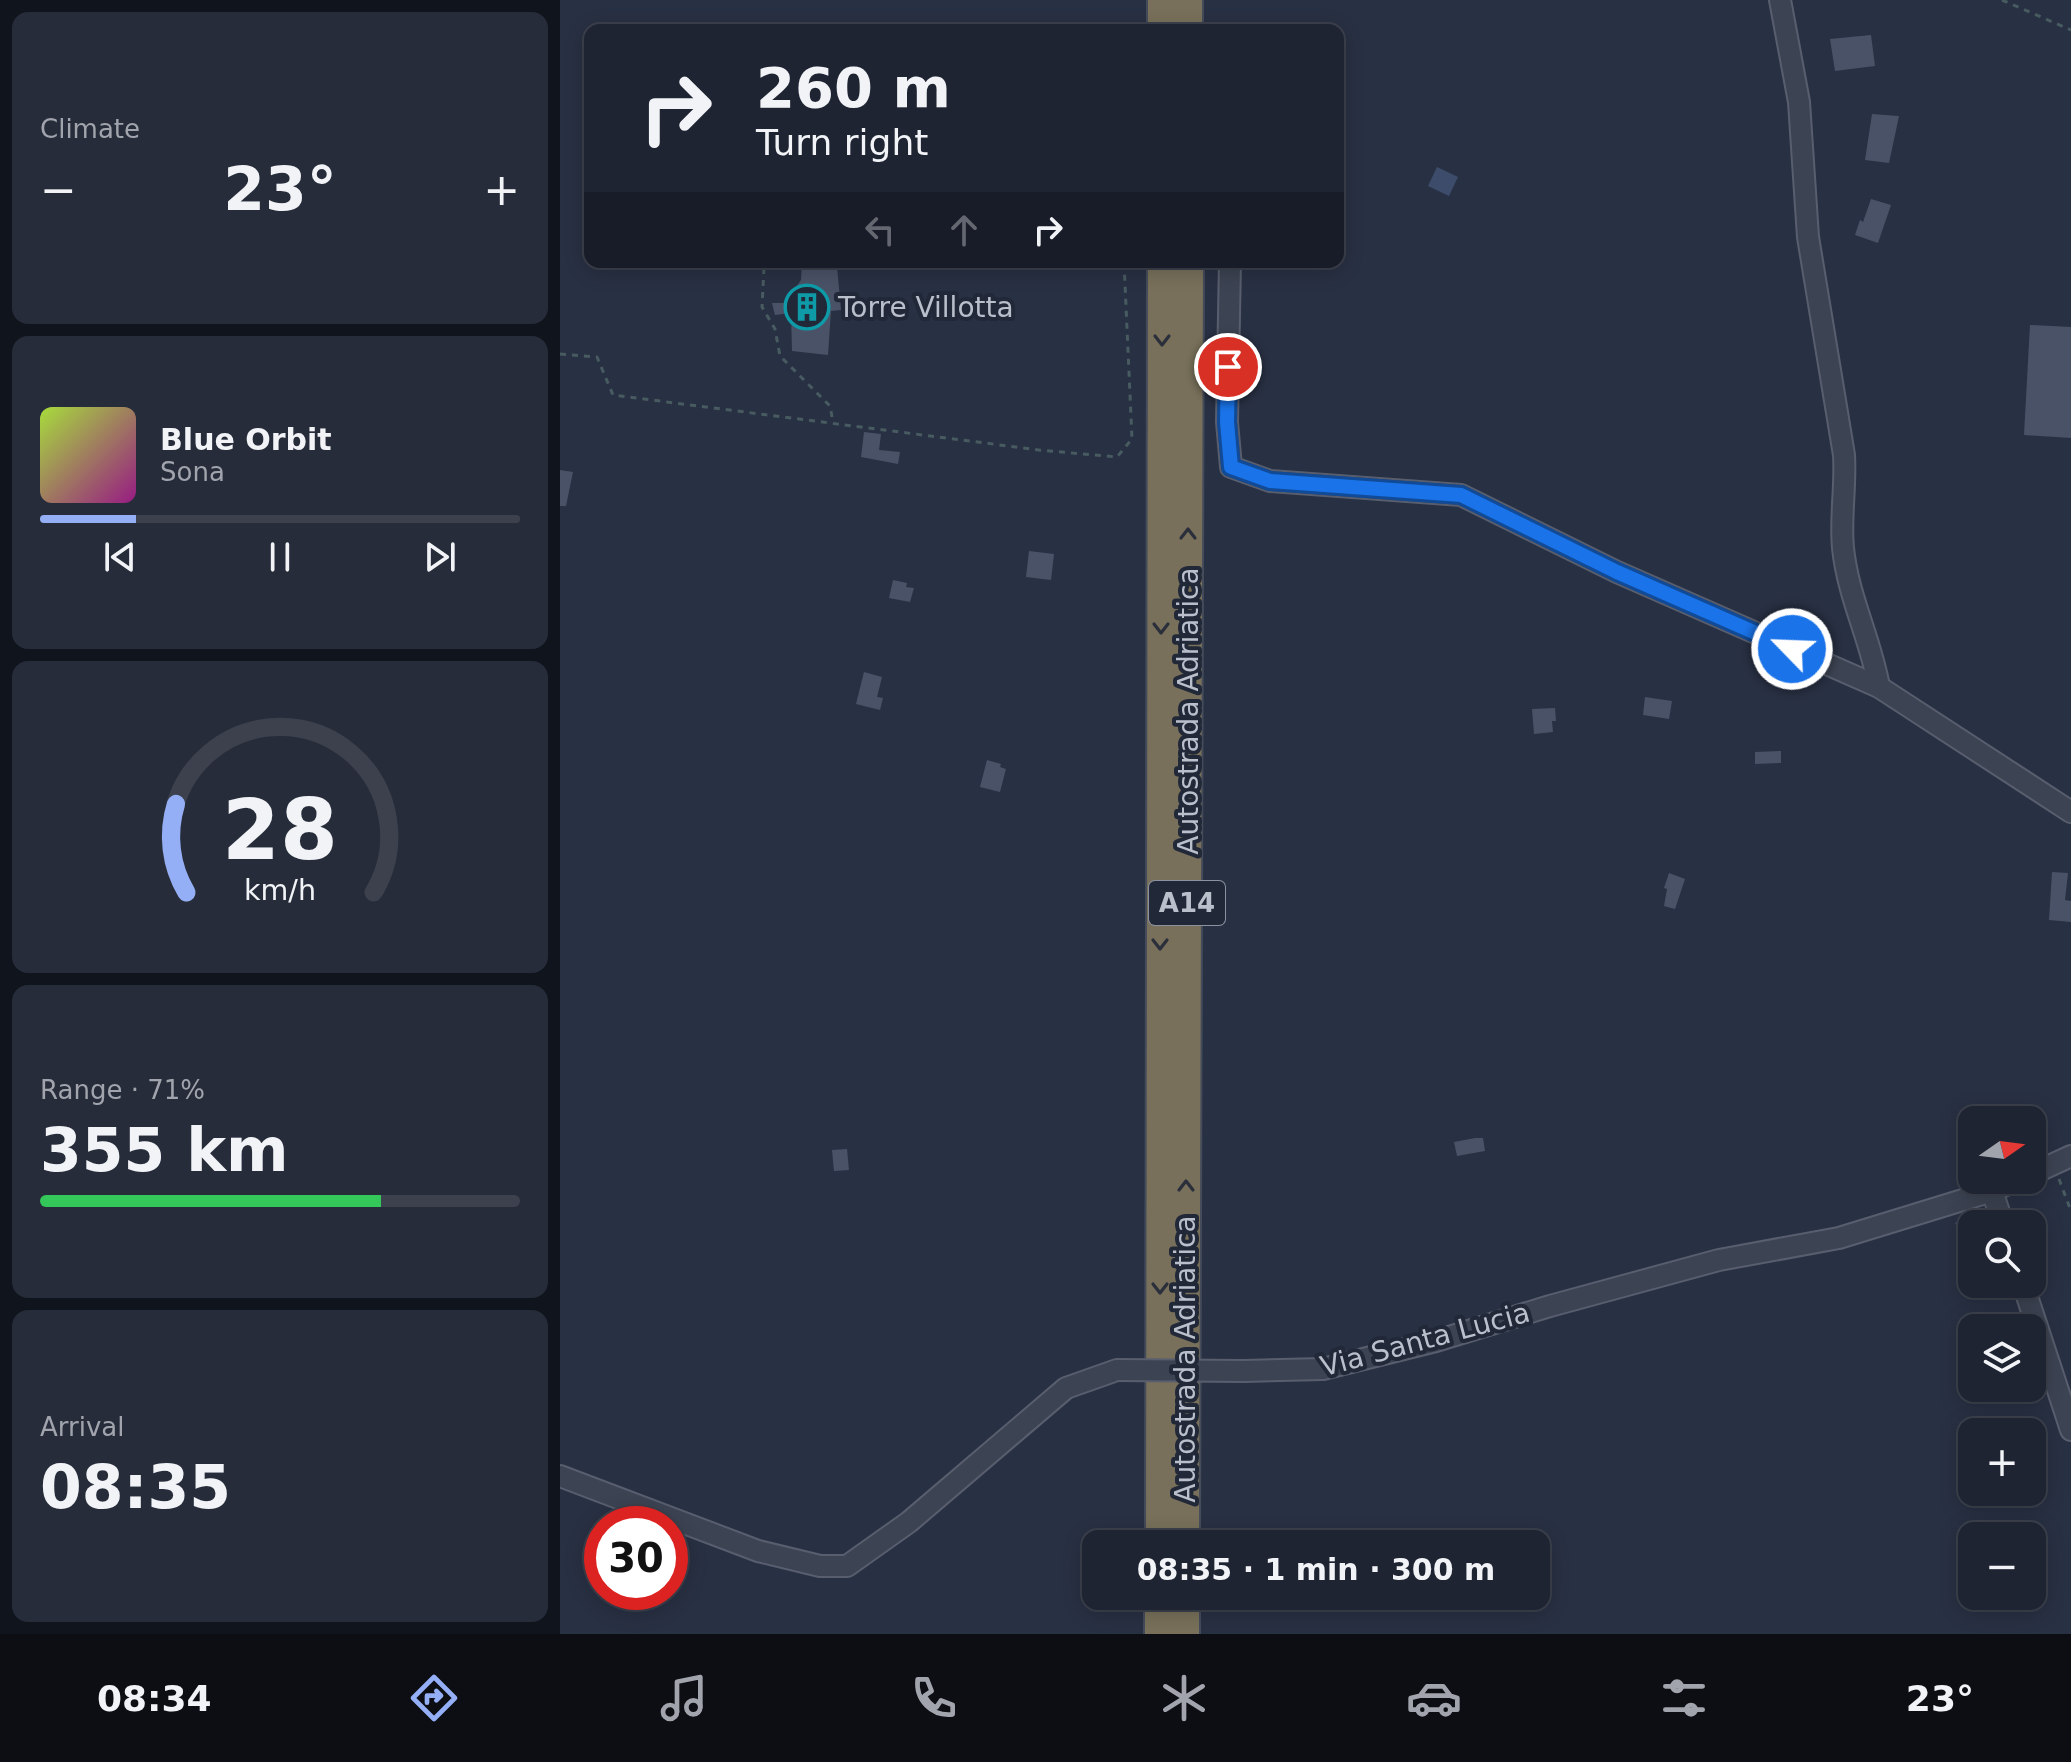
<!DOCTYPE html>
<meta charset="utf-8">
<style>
body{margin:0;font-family:"DejaVu Sans",sans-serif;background:#262c3a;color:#f1f3f6;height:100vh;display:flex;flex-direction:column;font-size:30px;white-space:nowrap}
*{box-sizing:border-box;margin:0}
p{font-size:26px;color:#a1a4ac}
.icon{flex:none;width:44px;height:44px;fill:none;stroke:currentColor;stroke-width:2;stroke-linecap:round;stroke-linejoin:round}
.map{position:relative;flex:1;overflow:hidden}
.side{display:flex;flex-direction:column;gap:12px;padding:12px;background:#10141c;width:560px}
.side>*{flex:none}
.banner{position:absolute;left:24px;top:24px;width:760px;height:244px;border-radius:16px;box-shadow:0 4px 20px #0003,0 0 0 2px #3c414d;background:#1e2432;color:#f1f3f6;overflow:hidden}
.needle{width:52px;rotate:76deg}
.buttons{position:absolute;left:1398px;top:1106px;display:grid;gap:16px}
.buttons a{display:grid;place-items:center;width:88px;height:88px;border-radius:16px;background:#1e2432;box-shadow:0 4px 20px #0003,0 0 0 2px #3c414d;font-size:40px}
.speed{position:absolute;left:24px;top:1506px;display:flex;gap:16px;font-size:40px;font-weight:700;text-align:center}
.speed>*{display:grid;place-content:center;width:104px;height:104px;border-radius:50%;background:#1e2432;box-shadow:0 4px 20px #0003,0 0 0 2px #3c414d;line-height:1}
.speed .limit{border:12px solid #d22;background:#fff;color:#111}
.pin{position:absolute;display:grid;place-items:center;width:68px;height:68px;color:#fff;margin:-34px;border:4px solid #fff;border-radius:50%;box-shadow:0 2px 8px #0007}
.me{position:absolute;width:88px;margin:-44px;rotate:294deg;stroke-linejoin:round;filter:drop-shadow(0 0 6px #0008)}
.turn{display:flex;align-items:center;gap:28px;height:168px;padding:0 40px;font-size:36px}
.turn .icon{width:104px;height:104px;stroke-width:2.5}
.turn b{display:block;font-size:56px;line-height:68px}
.lanes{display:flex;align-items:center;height:76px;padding:0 40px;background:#0003;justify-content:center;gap:40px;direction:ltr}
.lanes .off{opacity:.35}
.big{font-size:60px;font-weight:700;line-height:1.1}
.side .widget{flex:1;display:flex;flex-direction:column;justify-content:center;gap:12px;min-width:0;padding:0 28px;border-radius:16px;background:#262c3a}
.side .dial{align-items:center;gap:0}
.dial svg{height:208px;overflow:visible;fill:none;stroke:#3c414d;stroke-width:7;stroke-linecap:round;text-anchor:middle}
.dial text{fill:#f1f3f6;stroke:none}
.song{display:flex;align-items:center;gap:24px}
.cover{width:96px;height:96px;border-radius:12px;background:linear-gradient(135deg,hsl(80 70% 55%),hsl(310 70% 35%))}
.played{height:8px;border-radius:4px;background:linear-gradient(90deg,#95aff6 20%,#3c414d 20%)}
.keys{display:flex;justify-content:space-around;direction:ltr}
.heat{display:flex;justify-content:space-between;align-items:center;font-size:44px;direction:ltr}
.charge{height:12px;border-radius:6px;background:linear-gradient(90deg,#34c759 71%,#3c414d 0)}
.trip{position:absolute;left:522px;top:1530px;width:468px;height:80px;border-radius:16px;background:#1e2432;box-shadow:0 4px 20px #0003,0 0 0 2px #3c414d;font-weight:700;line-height:80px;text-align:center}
.tabs{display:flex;height:128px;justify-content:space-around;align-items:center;background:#0c0e14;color:#a1a4ac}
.tabs .icon{width:56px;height:56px}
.tabs .selected{color:#95aff6}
.tabs b{font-size:36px;color:#f1f3f6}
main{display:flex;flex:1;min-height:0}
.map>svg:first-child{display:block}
.water{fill:#3e4c6b}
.building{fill:#4a5267}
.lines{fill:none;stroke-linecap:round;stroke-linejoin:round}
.minor-casing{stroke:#585e6d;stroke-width:24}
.highway-casing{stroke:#444b5a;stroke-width:32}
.path{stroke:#485b60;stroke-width:3;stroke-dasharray:6 6;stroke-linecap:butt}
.minor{stroke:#3c4352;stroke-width:20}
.highway{stroke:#78705a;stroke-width:28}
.minor-bridge-casing{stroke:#585e6d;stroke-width:24;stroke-linecap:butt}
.minor-bridge{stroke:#3c4352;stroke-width:20}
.oneway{stroke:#2a2f3b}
.route-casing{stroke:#114b97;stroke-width:20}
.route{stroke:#1a73e8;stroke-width:14}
.labels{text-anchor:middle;stroke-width:8;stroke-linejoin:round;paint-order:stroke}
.shield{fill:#212838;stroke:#8c92a0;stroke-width:2}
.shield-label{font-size:26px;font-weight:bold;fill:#babfcc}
.poi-label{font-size:28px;fill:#babfcc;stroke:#212838;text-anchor:start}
.street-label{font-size:28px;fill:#babfcc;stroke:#212838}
</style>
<main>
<section class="side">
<div class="widget"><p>Climate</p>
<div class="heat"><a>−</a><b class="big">23°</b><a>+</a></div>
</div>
<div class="widget">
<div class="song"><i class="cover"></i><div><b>Blue Orbit</b><p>Sona</p></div></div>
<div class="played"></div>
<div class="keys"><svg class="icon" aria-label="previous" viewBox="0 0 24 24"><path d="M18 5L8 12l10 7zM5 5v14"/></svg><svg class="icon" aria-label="pause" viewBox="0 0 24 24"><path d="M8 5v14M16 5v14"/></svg><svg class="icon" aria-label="next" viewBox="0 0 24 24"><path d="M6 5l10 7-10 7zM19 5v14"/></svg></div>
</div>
<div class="widget dial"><svg viewBox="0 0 100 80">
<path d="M14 69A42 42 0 1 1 86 69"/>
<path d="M14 69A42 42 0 0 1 10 35" stroke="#95aff6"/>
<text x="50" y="56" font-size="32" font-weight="700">28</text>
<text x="50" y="72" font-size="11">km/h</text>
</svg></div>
<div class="widget"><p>Range · 71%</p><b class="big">355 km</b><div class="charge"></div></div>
<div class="widget"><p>Arrival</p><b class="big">08:35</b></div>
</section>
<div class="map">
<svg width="1511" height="1634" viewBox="0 0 1511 1634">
<rect width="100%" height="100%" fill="#283043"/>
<path class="water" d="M877 167 898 177 889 196 868 186Z"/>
<g class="building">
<path d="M1311 35 1315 66 1275 71 1270 39Z"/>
<path d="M1312 114 1339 116 1329 163 1305 160Z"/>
<path d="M1311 199 1331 205 1318 243 1295 235 1300 220 1303 222Z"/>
<path d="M242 262 277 267 281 310 271 311 268 355 232 351 231 313 215 315 212 303H225L241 280Z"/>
<path d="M1470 325 1511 327V438L1464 435Z"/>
<path d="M304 432 321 434 319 450 340 452 338 464 301 457Z"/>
<path d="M0 470 13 472 6 506H0Z"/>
<path d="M469 551 494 554 491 580 466 577Z"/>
<path d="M333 580 347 583 346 587 354 588 350 602 329 598Z"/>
<path d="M304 672 322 677 317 697 323 698 320 710 296 704Z"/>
<path d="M1085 697 1112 701 1109 719 1083 715Z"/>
<path d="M995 708 996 721H992L993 732 974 734 972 709Z"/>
<path d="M1221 751V763L1195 764V752Z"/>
<path d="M427 760 441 764 440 767 446 769 440 792 420 787Z"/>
<path d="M1492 872 1508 873 1505 900 1511 901V922L1489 920Z"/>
<path d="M1109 873 1125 879 1115 909 1104 906 1107 889 1104 888Z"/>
<path d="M915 1138H923L925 1151 897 1156 894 1142Z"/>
<path d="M287 1149 289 1170 274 1171 272 1150Z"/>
<path d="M1412 1213V1230L1403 1235 1395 1223Z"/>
</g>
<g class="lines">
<g class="minor-casing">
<g id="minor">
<path d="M1220 0 1239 102 1248 237 1284 455C1286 486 1280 518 1283 548 1288 597 1311 640 1319 687"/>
<path d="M670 262 667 422 671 467 710 481 901 495 1057 572 1319 687 1511 812"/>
<path d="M1472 1174 1511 1156"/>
<path d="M1432 1191 1443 1224"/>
<path d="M1463 1284 1511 1430"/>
<path d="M684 1371 763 1369 876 1341 990 1306 1159 1260 1279 1238 1432 1191 1457 1180"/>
<path d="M0 1476 198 1551 260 1566H287L349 1522 506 1388 557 1370"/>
</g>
</g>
<g class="highway-casing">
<g id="highway">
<path d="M602 0V30"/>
<path d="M628 0V30"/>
<path d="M600 1544 602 262"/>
<path d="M625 1544 629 262"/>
<path d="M599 1634V1596"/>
<path d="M625 1634V1596"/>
</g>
</g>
<g class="path">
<path d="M1442 0 1511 30"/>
<path d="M204 268 202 307 215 329 220 356 270 406 273 422"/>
<path d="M0 354 37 357 53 395 479 450 557 457 572 439 564 262"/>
<path d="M1499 1179 1511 1211"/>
</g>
<use href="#minor" class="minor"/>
<use href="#highway" class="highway"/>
<g class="minor-bridge-casing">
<path id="minor-bridge" d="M557 1370 684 1371"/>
</g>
<use href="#minor-bridge" class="minor-bridge"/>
</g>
<defs><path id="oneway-chevron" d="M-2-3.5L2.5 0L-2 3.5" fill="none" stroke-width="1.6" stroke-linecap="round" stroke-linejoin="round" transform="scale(2)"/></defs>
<g class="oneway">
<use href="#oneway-chevron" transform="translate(602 340) rotate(90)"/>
<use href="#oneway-chevron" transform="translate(628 534) rotate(-90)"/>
<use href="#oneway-chevron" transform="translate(601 628) rotate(90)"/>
<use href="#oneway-chevron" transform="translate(600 944) rotate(90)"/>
<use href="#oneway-chevron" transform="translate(626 1186) rotate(-90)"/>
<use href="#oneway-chevron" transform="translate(600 1288) rotate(90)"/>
</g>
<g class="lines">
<g class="route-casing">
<path id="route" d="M668 367 667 422 671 467 710 481 901 495 1057 572 1232 649"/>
</g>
<use href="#route" class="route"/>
</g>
<defs>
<g id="building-ring" transform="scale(2.3)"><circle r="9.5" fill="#212838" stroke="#0f9aa8" stroke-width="1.5"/><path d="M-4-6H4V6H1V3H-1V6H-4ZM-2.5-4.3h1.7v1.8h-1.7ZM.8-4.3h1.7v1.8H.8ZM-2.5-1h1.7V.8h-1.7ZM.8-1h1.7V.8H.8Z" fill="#0f9aa8"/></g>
</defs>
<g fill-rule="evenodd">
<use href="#building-ring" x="247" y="307"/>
</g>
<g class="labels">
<rect class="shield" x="589" y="881" width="76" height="44" rx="6"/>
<g class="shield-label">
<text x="627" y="912">A14</text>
</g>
<g class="poi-label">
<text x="278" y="317">Torre Villotta</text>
</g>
<g class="street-label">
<text transform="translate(628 711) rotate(-90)" y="10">Autostrada Adriatica</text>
<text transform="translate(865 1339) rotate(-15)" y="10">Via Santa Lucia</text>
<text transform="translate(625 1359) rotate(-90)" y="10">Autostrada Adriatica</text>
</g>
</g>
</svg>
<div class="buttons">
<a><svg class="needle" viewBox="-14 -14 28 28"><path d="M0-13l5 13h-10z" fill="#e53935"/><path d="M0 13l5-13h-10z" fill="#a1a4ac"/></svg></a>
<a><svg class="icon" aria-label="search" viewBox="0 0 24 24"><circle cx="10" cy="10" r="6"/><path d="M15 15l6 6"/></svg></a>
<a><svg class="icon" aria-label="layers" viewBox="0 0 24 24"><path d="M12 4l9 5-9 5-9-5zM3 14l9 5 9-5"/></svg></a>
<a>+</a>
<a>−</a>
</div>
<div class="speed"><div class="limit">30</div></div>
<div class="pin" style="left:668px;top:367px;background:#d93025"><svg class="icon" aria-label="arrive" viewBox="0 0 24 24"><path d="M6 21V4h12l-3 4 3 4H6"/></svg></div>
<svg class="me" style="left:1232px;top:649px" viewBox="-20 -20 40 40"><circle r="17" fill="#1a73e8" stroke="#fff" stroke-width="3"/><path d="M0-11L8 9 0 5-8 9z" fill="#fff"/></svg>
<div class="trip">08:35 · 1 min · 300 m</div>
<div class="banner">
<div class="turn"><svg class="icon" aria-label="right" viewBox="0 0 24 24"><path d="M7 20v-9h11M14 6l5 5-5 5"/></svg><div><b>260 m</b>Turn right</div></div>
<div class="lanes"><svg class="icon off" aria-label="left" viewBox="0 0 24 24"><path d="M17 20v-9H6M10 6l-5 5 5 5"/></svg><svg class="icon off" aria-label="ahead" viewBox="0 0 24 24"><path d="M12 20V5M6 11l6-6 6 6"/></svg><svg class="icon" aria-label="right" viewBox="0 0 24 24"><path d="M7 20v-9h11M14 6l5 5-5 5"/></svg></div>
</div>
</div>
</main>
<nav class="tabs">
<b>08:34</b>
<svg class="icon selected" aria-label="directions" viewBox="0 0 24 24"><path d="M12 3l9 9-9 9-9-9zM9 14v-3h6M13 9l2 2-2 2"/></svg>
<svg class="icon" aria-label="music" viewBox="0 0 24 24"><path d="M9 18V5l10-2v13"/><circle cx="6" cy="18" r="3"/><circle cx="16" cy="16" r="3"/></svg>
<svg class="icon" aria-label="phone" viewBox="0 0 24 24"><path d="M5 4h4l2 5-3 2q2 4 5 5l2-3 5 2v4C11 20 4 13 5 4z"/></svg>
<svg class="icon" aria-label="climate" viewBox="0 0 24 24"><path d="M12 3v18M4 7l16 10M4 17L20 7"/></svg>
<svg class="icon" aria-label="car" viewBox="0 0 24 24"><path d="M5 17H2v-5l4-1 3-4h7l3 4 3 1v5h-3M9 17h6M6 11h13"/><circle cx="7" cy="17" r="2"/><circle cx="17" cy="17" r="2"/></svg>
<svg class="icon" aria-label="filters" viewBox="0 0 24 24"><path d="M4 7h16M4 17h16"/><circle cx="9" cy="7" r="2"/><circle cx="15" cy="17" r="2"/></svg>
<b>23°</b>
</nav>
